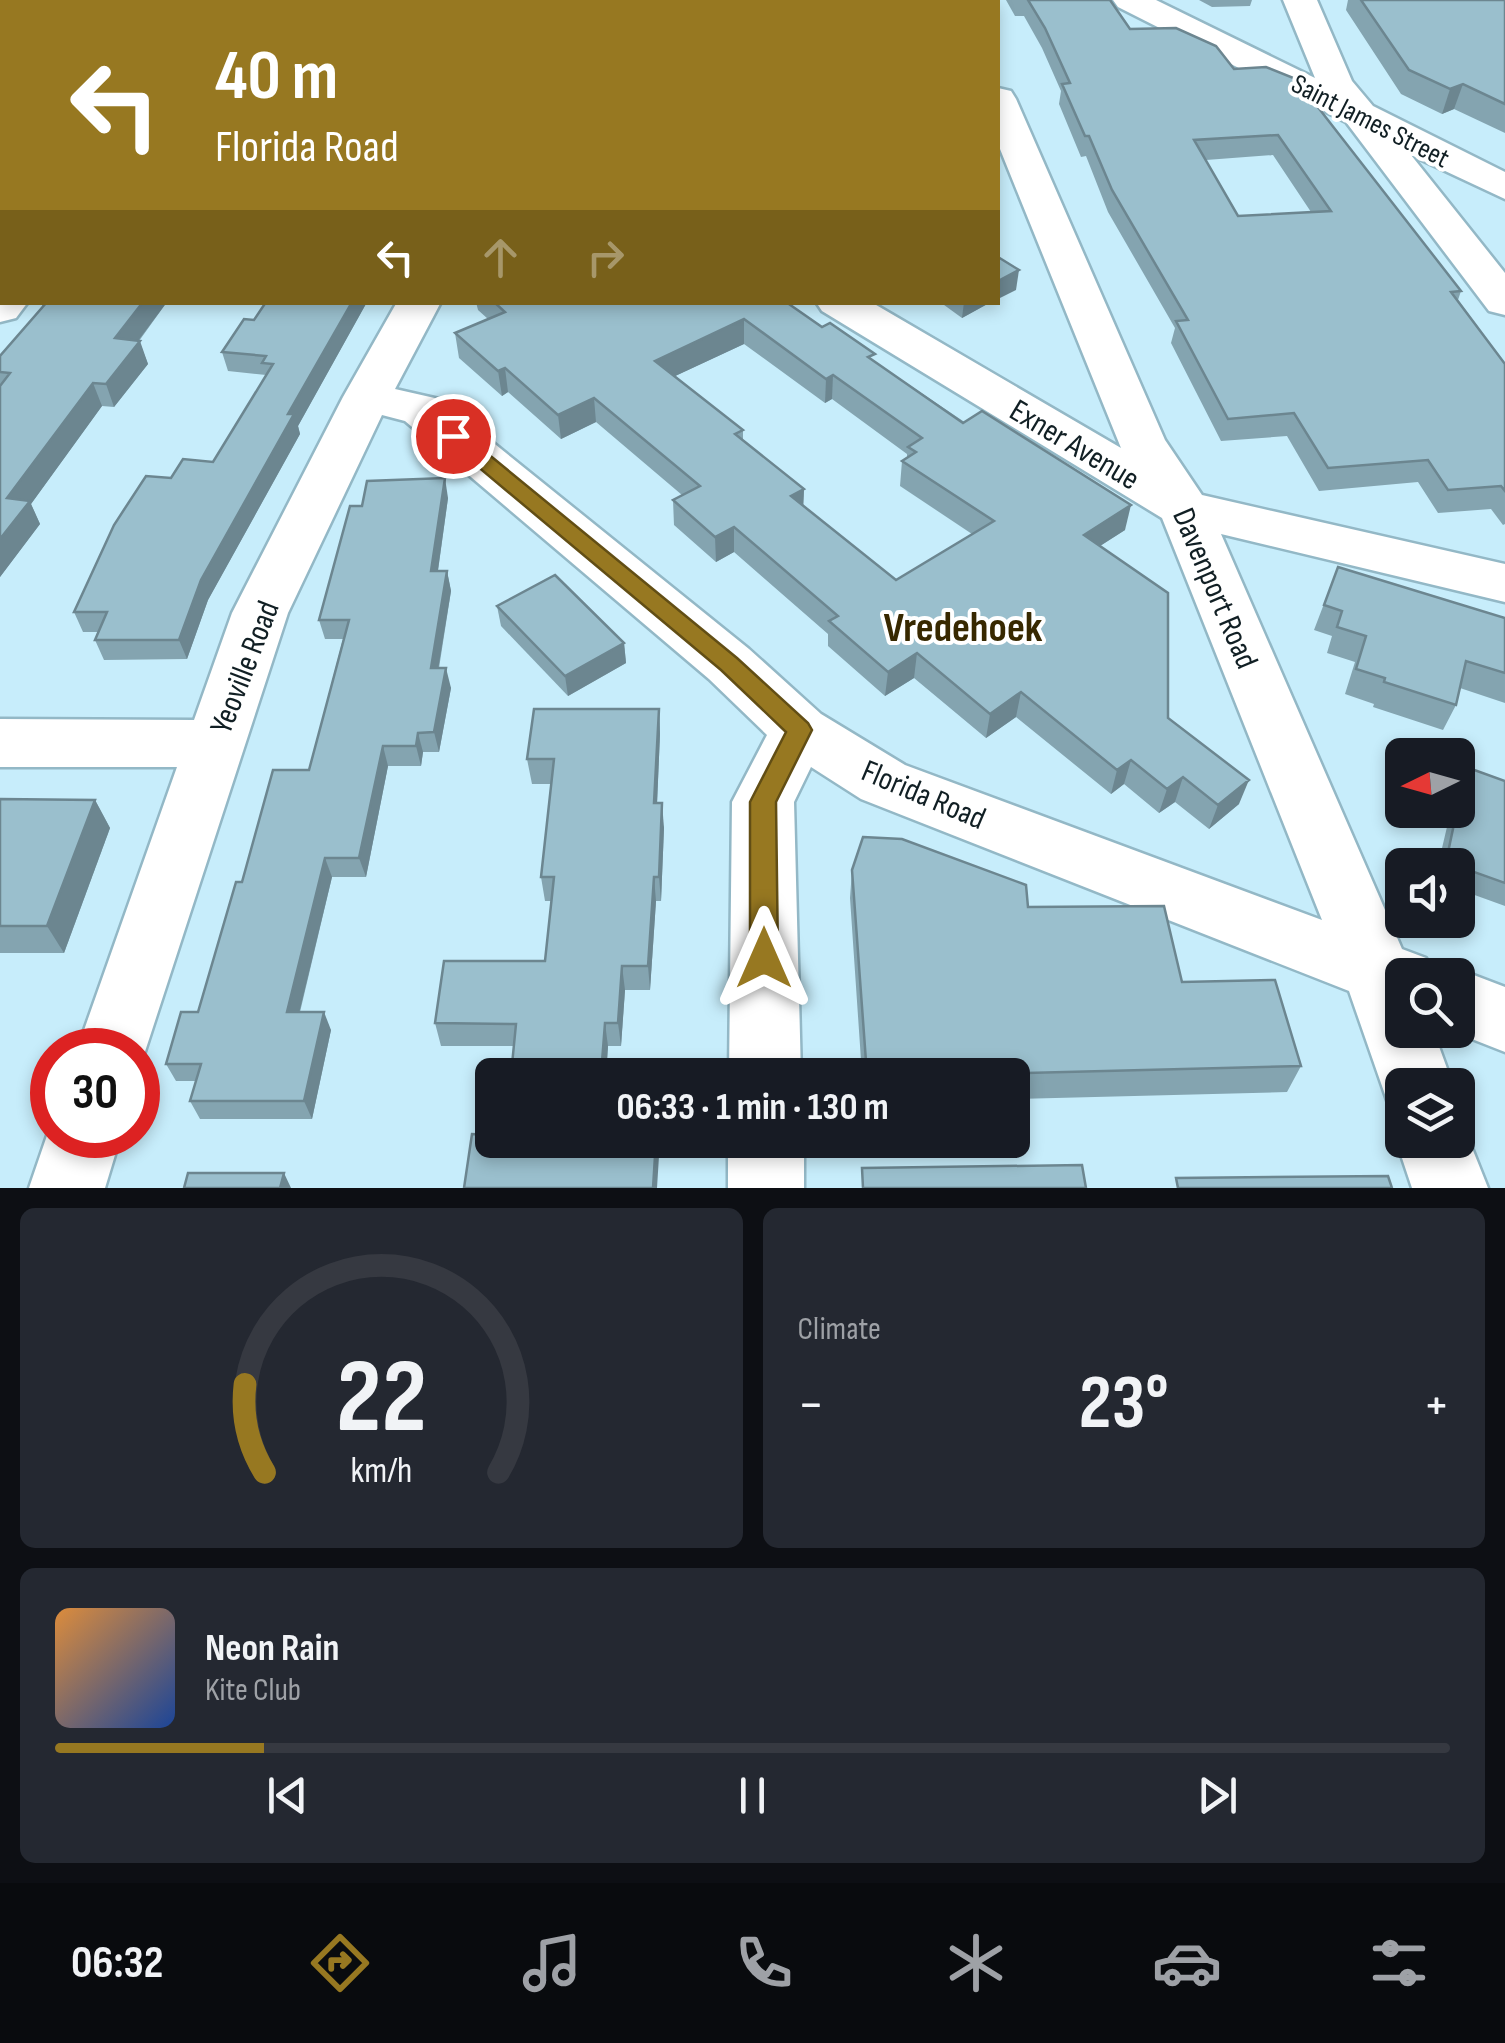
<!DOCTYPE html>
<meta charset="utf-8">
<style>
body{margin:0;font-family:"Sofia Sans Condensed",sans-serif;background:#242831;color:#f1f3f6;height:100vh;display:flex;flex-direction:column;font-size:38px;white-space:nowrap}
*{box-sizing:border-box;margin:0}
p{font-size:32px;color:#9ea1a6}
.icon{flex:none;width:55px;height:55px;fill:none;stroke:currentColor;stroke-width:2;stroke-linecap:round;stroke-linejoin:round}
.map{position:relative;height:1188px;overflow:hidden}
.drawer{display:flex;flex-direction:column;gap:20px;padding:20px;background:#0d0f14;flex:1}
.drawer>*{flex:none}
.banner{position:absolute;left:0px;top:0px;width:1000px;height:305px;box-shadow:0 5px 15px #0003;background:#977821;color:#fff;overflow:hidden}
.needle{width:65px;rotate:265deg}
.controls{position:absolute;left:1385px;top:738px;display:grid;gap:20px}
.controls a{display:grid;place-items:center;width:90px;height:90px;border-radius:15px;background:#171b24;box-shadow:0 5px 15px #0003;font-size:50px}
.speed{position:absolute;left:30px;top:1028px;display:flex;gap:20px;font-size:50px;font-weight:700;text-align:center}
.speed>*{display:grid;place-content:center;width:130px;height:130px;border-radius:50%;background:#171b24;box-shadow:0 5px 15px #0003;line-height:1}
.speed .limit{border:15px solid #d22;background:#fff;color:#111}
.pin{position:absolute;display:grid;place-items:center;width:85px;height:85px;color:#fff;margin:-42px;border:5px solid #fff;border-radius:50%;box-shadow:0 2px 10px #0007}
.me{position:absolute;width:110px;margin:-55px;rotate:0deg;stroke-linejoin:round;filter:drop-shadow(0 0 8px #0008)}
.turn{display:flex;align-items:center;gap:35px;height:210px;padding:0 50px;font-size:45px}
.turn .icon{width:130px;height:130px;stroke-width:2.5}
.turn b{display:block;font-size:70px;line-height:85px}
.lanes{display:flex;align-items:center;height:95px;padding:0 50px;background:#0003;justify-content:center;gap:50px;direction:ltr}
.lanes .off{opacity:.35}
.big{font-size:75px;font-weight:700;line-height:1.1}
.drawer .widget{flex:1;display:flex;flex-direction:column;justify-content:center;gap:15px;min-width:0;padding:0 35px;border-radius:15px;background:#242831}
.drawer .dial{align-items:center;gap:0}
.dial svg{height:260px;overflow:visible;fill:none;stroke:#363941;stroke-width:7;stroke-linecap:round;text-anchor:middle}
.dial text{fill:#f1f3f6;stroke:none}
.song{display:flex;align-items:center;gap:30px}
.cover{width:120px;height:120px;border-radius:15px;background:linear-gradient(135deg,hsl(30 70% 55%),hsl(220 70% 35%))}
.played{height:10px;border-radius:5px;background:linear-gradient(90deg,#977821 15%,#363941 15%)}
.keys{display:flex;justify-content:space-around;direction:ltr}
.heat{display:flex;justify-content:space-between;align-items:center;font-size:55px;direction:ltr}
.drawer .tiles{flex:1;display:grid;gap:20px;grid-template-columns:1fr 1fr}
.widget:last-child{grid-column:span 2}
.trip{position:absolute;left:475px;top:1058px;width:555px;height:100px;border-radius:15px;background:#171b24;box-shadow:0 5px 15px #0003;font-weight:700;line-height:100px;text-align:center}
.menu{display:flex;height:160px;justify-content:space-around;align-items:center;background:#090b0e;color:#9ea1a6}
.menu .icon{width:70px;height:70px}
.menu .on{color:#977821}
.menu b{font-size:45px;color:#f1f3f6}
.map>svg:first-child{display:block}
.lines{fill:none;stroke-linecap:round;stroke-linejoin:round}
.minor-casing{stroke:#93b8c6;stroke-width:5}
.minor{fill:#fff;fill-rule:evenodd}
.wall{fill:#84a4b0;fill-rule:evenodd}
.shaded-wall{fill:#6c8690}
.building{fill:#9abfcd;stroke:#6c8690;stroke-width:2.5;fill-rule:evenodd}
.route{fill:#977821;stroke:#624e15;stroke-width:2.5}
.labels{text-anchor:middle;stroke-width:8;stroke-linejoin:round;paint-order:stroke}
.far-street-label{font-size:28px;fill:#111f24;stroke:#fff}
.street-label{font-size:32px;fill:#111f24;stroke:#fff}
.district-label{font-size:42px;font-weight:bold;fill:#372800;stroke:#fff}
</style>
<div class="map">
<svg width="1505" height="1188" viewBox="0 0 1505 1188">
<rect width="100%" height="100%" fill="#c7edfb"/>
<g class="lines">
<g class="minor-casing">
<g id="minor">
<path d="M318 0H354L356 2H320Z"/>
<path d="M940 0H974L975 2H942Z"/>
<path d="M1113 0H1156L1315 78 1283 0H1317L1352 81 1373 106 1505 172V199L1411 155 1505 273V315L1489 311 1346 122 1118 7Z"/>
<rect x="0" y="35" width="2" height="21"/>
<path d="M998 88 1011 91 1016 99 1165 440 1202 495 1505 564V602L1221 534 1402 949 1426 958 1434 975H1402V1030H1433L1453 1085H1402V1114L1390 1109 1349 991 861 799 811 767 794 802 801 1075H729L732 802 767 735 709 679 405 421 382 415 288 613 138 1073V1050H77L177 767H0V719L194 720 232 613 343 397 397 302H441L395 389 439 399 749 649 821 714 905 765 1322 920 1162 518 822 311 816 302H871L1121 448 998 144Z"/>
<path d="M0 290 2 302H28L16 318 0 322Z"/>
<path d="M1458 969 1505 987V1052L1449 1030H1458V975H1443Z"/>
<path d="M1458 1113 1488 1188H1412L1396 1140 1402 1126V1140H1458Z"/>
<path d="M52 1121V1135H121L105 1188H29Z"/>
<rect x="728" y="1140" width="76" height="48"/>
</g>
</g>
<use href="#minor" class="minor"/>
</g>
<g class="wall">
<path d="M3 0H97L98 2H6Z"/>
<path d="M424 0H918L923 2H427Z"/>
<path d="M1006 0H1110L1130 29 1234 69 1461 291 1458 300 1505 364V524L1503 525 1491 509 1438 513 1418 482 1319 491 1287 436 1221 441 1171 343 1175 328 1108 212 1086 156 1081 157 1059 104 1061 91 1042 48 1024 16H1015ZM1273 155 1311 212 1238 216 1206 160Z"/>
<path d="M1199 0H1252L1250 6 1212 7Z"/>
<path d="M1348 0H1505V133L1454 109 1442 114 1401 94 1346 10Z"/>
<path d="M41 302H167L139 341 148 364 114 407 102 406 31 504 40 524 0 577V356L43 308Z"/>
<path d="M266 302H367L298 426 300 434 208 600 187 659 104 660 95 640 98 632H83L74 612 171 478 213 462 266 375 228 371 222 352 254 320Z"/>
<path d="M476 302H786L1125 530 1100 546 1168 718 1239 804 1209 829 1175 802 1159 813 1124 784 1111 794 1016 717 986 738 914 678 885 696 828 646V634L734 552 716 562 674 525 673 500 682 495 596 422 561 439 508 392 502 396 459 358 455 333 488 319 478 310ZM744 344 825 403 832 399 907 454V458L902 461 900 486 972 534 896 580 803 505 804 489 743 441V430L675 376Z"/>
<path d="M940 302H991L962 318Z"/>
<path d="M448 498 438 571H447L451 591 439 668 451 688 439 752H423L421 766H388L366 877H332L300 1012 331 1030 312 1119H200L190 1101 196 1081H176L166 1064 198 1012 242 882 309 770 343 639H325L319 620 362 506Z"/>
<path d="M1338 567 1505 618V703L1460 688 1456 705 1443 730 1373 707 1374 704 1345 694 1355 662 1327 653 1332 636 1314 630Z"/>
<path d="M497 606 624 643 626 663 568 696 501 626Z"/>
<path d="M659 709 660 734 657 803 664 828 661 901H656L650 990H625L621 1046H608L606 1075H511L514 1046H441L435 1023 545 961 552 901H545L541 877 551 784H532L527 759Z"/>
<path d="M1466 767 1505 781V906L1458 889V865H1438L1451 810H1458V784Z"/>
<path d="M0 799 95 800 110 828 64 953H0Z"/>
<path d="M852 870 1028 907 1182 982 1301 1066 1287 1092 1012 1099V1075H862L850 898Z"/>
</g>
<g class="shaded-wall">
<path d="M51 0H97L98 2H43Z"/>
<path d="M1463 84 1454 109 1442 114 1450 89Z"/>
<path d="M2 212V238L0 240V214Z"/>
<path d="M1019 270 1016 290 998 299V281Z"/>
<path d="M143 302H167L123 361 115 338Z"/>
<path d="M352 302H367L298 426 300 434 208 600 187 659 179 640 201 580 288 414Z"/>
<path d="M964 302H991L962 318Z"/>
<path d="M744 319V344L656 385 655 361Z"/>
<path d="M140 341 148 364 114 407 106 384Z"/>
<path d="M505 368 508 392 502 396 498 371Z"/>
<path d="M833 375 832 399 825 403 826 379Z"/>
<path d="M93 383 102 406 31 504 40 524 0 577V539L7 498Z"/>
<path d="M594 398 596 422 561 439 558 415Z"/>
<path d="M445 478 448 498 435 591 431 571Z"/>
<path d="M804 489 803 514 791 496Z"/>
<path d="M1131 505 1125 530 1078 560 1084 535Z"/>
<path d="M734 527V552L716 562 715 537Z"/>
<path d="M447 571 451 591 435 688 431 668Z"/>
<path d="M624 643 626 663 568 696 565 676Z"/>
<path d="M917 653 914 678 885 696 888 672Z"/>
<path d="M446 668 451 688 439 752 434 732Z"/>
<path d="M1021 692 1016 717 986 738 990 714Z"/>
<path d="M659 709 660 734 656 828 654 803Z"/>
<path d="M418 733 423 752 421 766 416 746Z"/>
<path d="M383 746 388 766 366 877 359 858Z"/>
<path d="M1131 760 1124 784 1111 794 1117 770Z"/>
<path d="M1183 777 1175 802 1159 813 1167 789Z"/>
<path d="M1249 780 1239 804 1209 829 1218 805Z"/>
<path d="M95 800 110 828 64 953 47 926Z"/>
<path d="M662 803 664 828 661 901 659 877Z"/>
<path d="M325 858 332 877 295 1030 287 1012Z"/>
<path d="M654 877 656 901 650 990 648 966Z"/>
<path d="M622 966 625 990 621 1046 618 1023Z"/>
<path d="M324 1012 331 1030 312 1119 304 1101Z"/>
<path d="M605 1023 608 1046 606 1075H601Z"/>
<path d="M656 1140H660L657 1188H653Z"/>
<path d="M284 1173 291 1188H280Z"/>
</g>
<g class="building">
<path d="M18 0H51L43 2H21Z"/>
<path d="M446 0H918L923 2H450Z"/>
<path d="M1028 0H1110L1130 29 1176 28 1216 46 1234 69 1266 67 1296 79 1461 291 1451 292 1505 364V491L1501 486 1448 490 1428 460 1328 468 1294 413 1228 419 1176 321 1188 320 1112 190 1089 136H1085L1062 84 1070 83 1045 28ZM1278 135 1331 211 1238 216 1194 140Z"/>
<path d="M1361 0H1505V104L1463 84 1450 89 1409 70Z"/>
<path d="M0 171H2V212L0 214Z"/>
<path d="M998 257 1019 270 998 281Z"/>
<path d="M47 302H143L115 338 140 341 106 384 93 383 7 498 30 501 0 539V386L10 373 0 372V356Z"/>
<path d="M266 302H352L288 414H294L201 580 179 640H95L107 612H74L114 525 146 476 171 478 183 459 213 462 273 364 262 363 266 356 222 352 244 319 254 320Z"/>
<path d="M494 302H786L822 327 830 323 875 354 868 357 963 423 982 411 1131 505 1084 535 1168 593V718L1249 780 1218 805 1183 777 1167 789 1131 760 1117 770 1021 692 990 714 917 653 888 672 829 621 838 616 734 527 715 537 673 500 700 486 594 398 558 415 505 368 498 371 455 333 505 312ZM744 319 826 379 833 375 922 438 908 447 916 452 902 461 994 521 896 580 791 496 804 489 735 434 743 430 655 361Z"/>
<path d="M445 478 431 571H447L431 668H446L434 732 418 733 416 746H383L359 858H325L287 1012H324L304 1101H190L201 1064H166L181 1012H198L236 882H242L273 770H309L349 620H319L350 506H362L367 481Z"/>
<path d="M1338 567 1505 618V673L1466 661 1456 705 1384 682 1385 678 1356 669 1366 636 1337 627 1342 611 1324 605Z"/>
<path d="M555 575 624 643 565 676 497 606Z"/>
<path d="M534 709H659L654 803H662L659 877H654L648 966H622L618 1023H605L601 1075H511L516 1024 435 1023 444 961H545L554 877H541L554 759H527Z"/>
<path d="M1466 767 1505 781V883L1446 862Z"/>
<path d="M0 799 95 800 47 926H0Z"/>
<path d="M863 837 902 839 1026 885 1028 907 1164 906 1182 982 1275 980 1301 1066 944 1075H867L852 870Z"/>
<path d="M492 1128V1140H656L653 1188H464L472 1134 492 1135Z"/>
<path d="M1082 1165 1086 1188H863L862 1168Z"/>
<path d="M188 1173H284L280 1188H184Z"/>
<path d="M1388 1176 1392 1188H1178L1176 1178Z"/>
</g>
<path class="route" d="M453 429 460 431 737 658 808 723 812 730 776 802 778 958 774 967 764 970 754 967 750 958V802L786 732 721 670 446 440 443 436Z"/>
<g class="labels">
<g class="far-street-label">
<text transform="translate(1371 120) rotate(27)" y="10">Saint James Street</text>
</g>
<g class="street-label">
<text transform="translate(1075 444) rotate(31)" y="11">Exner Avenue</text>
<text transform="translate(1216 588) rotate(67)" y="11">Davenport Road</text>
<text transform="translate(244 667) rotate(-69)" y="11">Yeoville Road</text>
<text transform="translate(924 794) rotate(23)" y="11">Florida Road</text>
</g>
<g class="district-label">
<text x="963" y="641">Vredehoek</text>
</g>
</g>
</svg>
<div class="controls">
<a><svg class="needle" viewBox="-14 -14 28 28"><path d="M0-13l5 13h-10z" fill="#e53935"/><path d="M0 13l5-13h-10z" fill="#9ea1a6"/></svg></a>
<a><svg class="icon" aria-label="sound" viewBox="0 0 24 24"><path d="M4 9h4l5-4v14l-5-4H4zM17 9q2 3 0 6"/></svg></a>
<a><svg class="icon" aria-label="search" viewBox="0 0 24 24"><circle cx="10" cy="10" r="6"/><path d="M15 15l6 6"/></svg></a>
<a><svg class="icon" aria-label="layers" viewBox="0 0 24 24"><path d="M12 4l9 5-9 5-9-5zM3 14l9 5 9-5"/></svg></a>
</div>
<div class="speed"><div class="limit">30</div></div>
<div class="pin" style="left:453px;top:436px;background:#d93025"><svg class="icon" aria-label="arrive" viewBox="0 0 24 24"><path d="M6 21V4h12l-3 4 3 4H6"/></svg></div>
<svg class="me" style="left:764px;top:958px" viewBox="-20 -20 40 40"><path d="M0-17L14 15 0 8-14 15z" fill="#977821" stroke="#fff" stroke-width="4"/></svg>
<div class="trip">06:33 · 1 min · 130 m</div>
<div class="banner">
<div class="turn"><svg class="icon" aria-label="left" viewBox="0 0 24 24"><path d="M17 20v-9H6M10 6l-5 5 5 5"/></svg><div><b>40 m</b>Florida Road</div></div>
<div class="lanes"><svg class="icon" aria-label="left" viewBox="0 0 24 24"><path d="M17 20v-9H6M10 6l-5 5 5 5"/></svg><svg class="icon off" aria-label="ahead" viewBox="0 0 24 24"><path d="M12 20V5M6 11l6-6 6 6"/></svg><svg class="icon off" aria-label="right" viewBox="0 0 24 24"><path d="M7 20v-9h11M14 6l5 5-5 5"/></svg></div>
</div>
</div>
<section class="drawer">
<div class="tiles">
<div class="widget dial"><svg viewBox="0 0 100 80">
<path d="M14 69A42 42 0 1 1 86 69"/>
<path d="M14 69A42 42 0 0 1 8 42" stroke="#977821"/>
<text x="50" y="56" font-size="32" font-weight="700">22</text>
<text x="50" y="72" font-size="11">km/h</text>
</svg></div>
<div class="widget"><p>Climate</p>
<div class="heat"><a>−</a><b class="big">23°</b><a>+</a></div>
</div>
<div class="widget">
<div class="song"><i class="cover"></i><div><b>Neon Rain</b><p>Kite Club</p></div></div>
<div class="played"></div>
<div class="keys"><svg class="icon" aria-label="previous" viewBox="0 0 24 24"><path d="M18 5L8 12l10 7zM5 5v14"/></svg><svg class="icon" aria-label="pause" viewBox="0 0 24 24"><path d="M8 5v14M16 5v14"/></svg><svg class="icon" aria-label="next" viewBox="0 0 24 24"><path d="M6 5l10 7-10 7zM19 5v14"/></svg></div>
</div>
</div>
</section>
<nav class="menu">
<b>06:32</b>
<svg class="icon on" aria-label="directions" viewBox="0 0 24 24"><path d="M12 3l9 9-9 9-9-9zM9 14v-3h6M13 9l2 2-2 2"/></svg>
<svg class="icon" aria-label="music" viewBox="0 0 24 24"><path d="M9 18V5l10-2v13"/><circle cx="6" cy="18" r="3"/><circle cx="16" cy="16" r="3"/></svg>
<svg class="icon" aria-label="phone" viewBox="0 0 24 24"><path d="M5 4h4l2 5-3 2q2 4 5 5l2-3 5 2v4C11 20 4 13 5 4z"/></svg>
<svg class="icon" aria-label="climate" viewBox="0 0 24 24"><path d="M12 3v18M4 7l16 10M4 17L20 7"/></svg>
<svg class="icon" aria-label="car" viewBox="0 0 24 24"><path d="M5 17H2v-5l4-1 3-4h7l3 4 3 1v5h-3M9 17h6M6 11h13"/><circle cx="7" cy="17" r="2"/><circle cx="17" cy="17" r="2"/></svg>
<svg class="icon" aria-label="filters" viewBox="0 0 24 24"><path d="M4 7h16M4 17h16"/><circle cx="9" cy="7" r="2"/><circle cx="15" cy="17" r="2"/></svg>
</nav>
